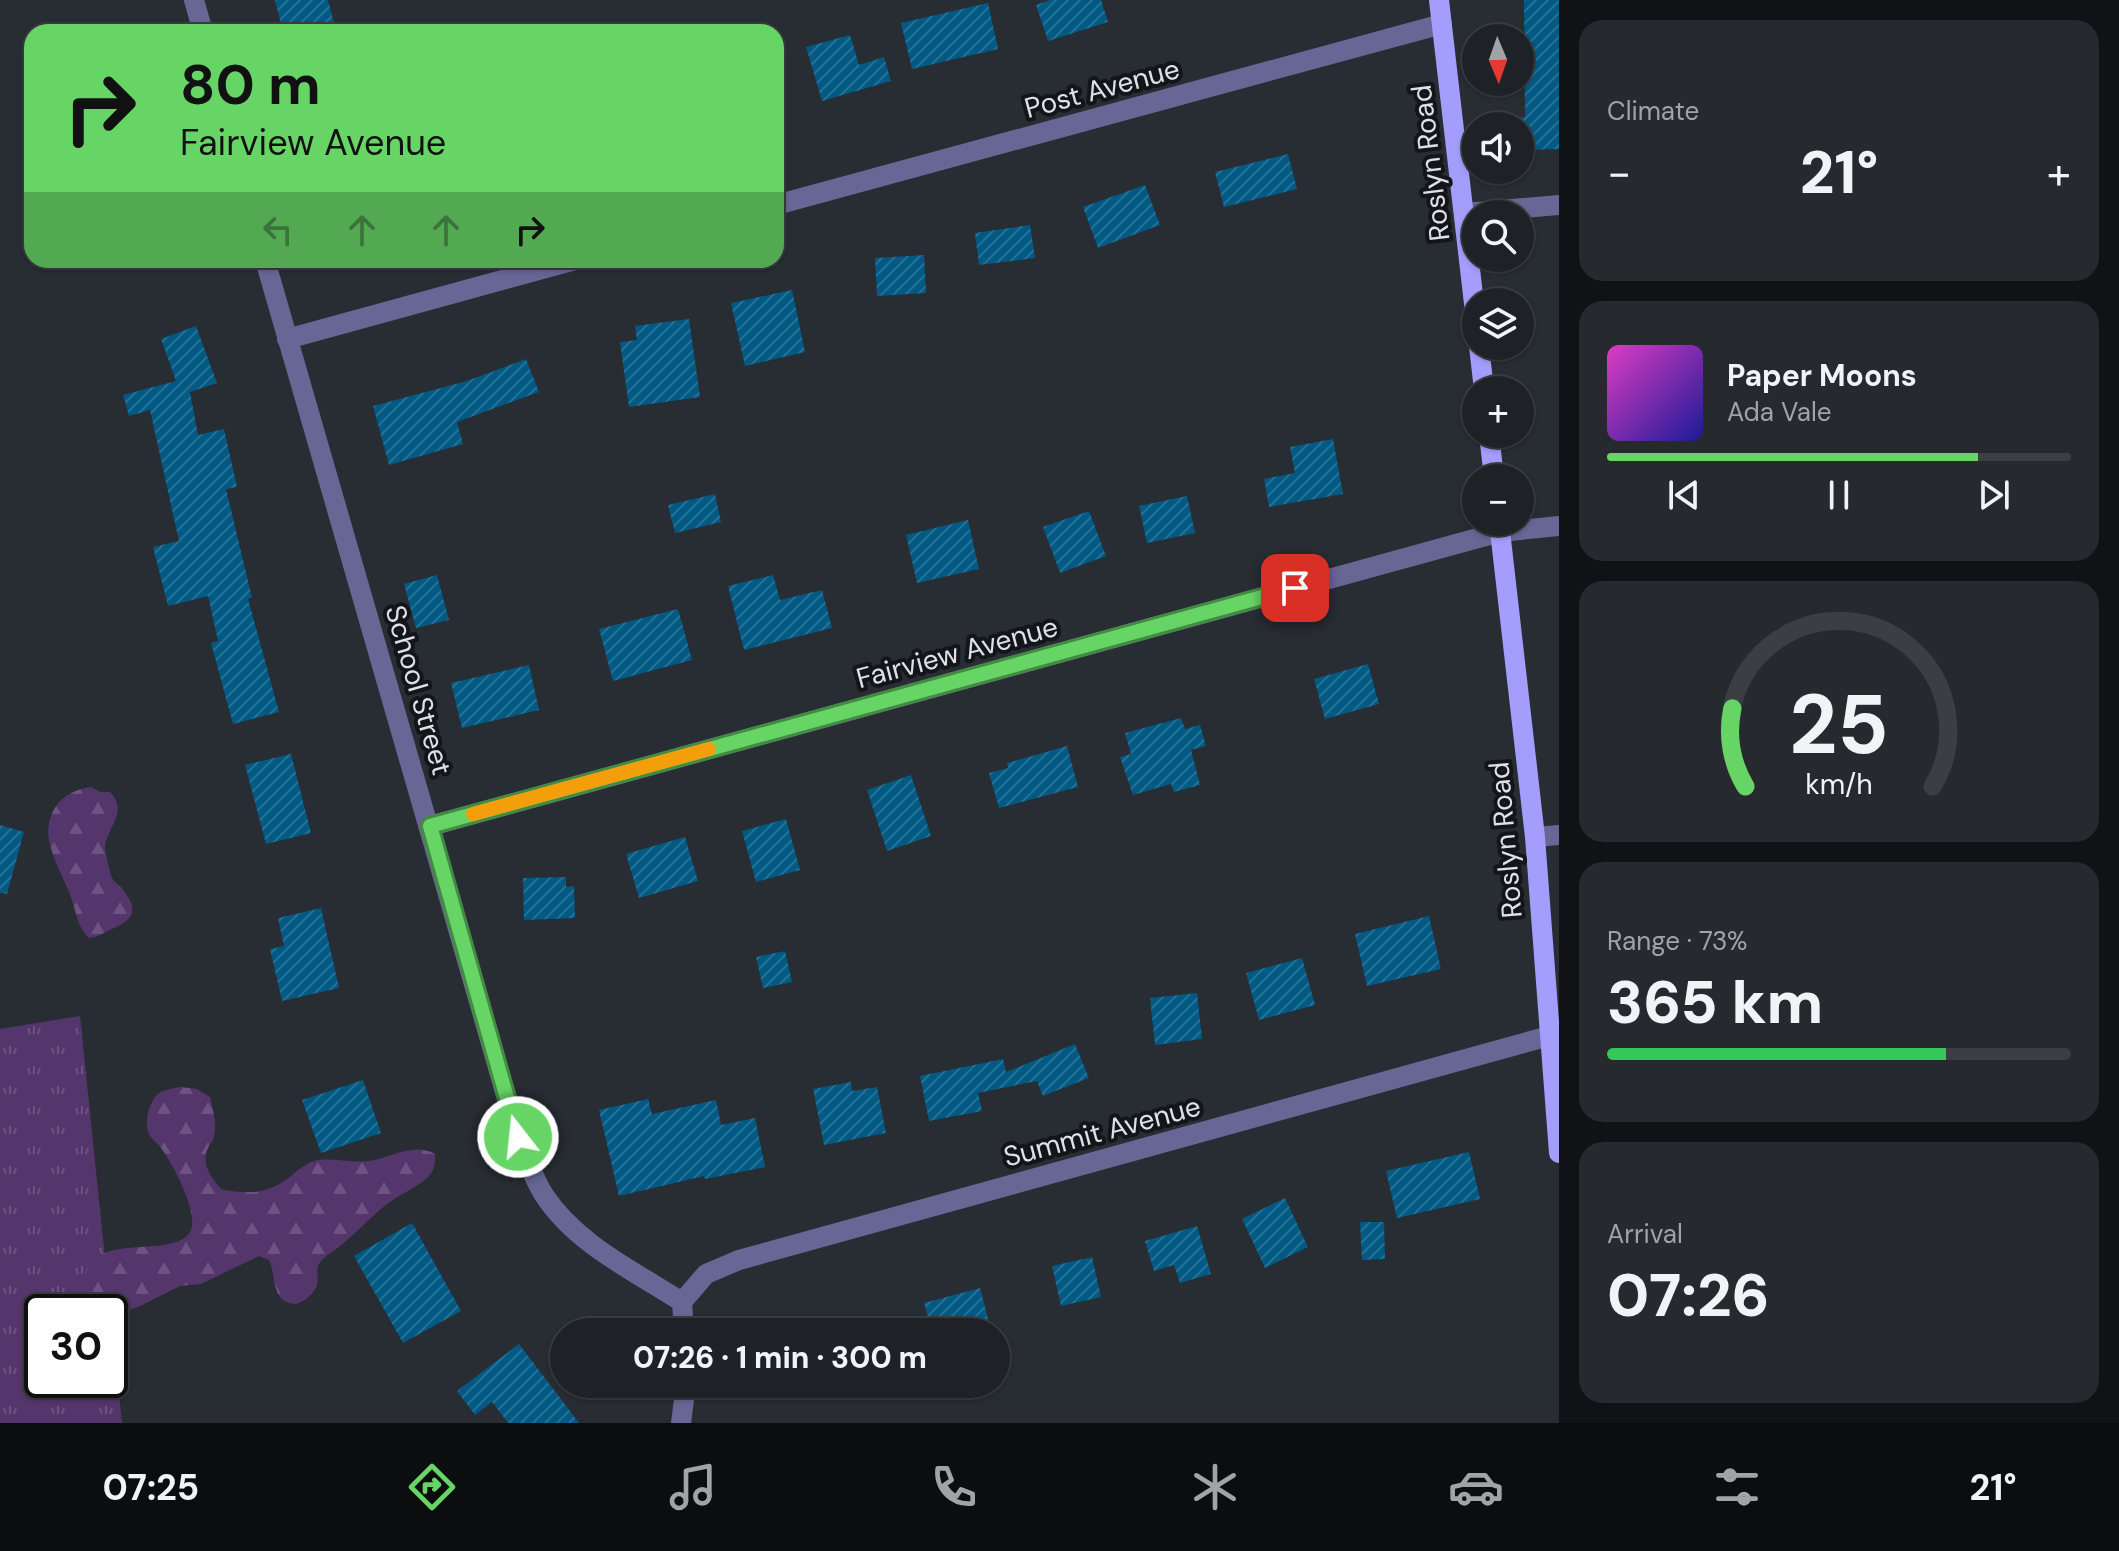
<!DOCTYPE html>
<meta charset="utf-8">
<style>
body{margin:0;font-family:"DM Sans",sans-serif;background:#26292e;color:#f1f3f6;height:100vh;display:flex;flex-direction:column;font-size:30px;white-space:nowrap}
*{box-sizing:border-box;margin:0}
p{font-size:26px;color:#a1a3a7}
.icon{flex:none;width:44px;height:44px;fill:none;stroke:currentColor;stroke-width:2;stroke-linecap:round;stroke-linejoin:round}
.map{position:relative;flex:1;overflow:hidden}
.side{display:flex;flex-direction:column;gap:20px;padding:20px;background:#101215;width:560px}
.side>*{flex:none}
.banner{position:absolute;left:24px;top:24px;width:760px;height:244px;border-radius:24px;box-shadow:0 2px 6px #0004,0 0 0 2px #3c3e43;background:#67d466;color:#111;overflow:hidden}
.needle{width:52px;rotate:178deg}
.controls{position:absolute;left:1462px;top:24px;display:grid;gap:16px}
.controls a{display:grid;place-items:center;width:72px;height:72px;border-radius:50%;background:#1e2126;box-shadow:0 2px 6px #0004,0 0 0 2px #3c3e43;font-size:40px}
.speed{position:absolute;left:24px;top:1294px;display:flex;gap:16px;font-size:40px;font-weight:700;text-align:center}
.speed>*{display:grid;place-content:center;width:104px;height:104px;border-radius:50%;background:#1e2126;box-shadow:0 2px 6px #0004,0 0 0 2px #3c3e43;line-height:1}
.speed .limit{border:4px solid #111;border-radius:12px;background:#fff;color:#111}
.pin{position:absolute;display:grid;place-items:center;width:68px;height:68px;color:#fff;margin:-34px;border-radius:16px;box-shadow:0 4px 12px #0006}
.me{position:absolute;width:88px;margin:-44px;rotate:344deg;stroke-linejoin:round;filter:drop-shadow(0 0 6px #0008)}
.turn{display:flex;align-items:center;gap:28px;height:168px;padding:0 24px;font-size:36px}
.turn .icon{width:104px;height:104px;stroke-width:2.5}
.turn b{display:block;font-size:56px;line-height:68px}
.lanes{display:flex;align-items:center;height:76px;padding:0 24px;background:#0003;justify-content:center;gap:40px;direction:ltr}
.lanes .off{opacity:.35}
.big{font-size:60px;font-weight:800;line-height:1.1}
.side .card{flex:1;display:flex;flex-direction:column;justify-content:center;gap:12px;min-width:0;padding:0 28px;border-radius:24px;background:#26292e}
.side .dial{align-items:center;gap:0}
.dial svg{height:208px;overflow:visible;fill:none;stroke:#3c3e43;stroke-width:7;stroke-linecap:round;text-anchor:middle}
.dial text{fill:#f1f3f6;stroke:none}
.song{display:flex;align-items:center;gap:24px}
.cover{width:96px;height:96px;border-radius:12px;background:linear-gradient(135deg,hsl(310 70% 55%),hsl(240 70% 35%))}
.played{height:8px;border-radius:4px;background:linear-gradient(90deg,#67d466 80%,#3c3e43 80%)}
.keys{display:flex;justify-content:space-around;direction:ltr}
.heat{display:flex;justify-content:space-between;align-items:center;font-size:44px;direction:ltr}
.charge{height:12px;border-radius:6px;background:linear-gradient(90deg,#34c759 73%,#3c3e43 0)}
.trip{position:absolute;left:550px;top:1318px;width:460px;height:80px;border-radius:40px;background:#1e2126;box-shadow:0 2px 6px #0004,0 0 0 2px #3c3e43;font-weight:800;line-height:80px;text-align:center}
.tab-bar{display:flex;height:128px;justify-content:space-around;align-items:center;background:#0c0d0f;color:#a1a3a7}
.tab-bar .icon{width:56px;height:56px}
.tab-bar .current{color:#67d466}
.tab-bar b{font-size:36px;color:#f1f3f6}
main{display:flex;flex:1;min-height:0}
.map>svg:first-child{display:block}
.grass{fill:url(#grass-tufts);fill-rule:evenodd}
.forest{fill:url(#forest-firs)}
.building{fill:url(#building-hatch)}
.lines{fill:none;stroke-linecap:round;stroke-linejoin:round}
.minor{stroke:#676694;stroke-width:20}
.major{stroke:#a39dfc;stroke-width:20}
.route-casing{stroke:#438a42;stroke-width:20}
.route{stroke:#67d466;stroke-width:14}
.slow{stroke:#f59e0b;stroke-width:14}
.labels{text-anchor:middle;stroke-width:8;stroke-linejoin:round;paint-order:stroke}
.street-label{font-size:28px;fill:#dfe1e6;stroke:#131518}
</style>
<main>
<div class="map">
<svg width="1559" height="1423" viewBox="0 0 1559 1423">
<defs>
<pattern id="grass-tufts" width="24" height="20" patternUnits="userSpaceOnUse" patternTransform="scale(2)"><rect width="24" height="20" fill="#55366c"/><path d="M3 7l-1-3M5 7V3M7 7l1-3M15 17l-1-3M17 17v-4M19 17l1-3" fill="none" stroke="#6d5381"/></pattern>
<pattern id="forest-firs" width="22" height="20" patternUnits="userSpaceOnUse" patternTransform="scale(2)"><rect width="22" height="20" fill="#55366c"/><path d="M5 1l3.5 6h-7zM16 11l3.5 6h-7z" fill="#6d5381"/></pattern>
<pattern id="building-hatch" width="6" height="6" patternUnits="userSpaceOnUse" patternTransform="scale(2)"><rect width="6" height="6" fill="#005a84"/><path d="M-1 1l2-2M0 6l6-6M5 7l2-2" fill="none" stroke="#257195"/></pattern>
</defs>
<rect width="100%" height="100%" fill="#282c33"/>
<path class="grass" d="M80 1016 122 1423H0V1029ZM42 1312H110V1380H42Z"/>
<g class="forest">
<path d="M91 787 101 792H110C130 813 105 828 105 849 105 851 111 877 112 878 114 882 118 884 121 887 138 908 137 918 112 929 103 933 99 937 89 938 76 925 76 909 69 892 63 877 54 861 50 845 43 814 60 791 91 787Z"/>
<path d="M181 1087 197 1089 210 1097C213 1110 217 1123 214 1136 211 1148 213 1137 208 1148 200 1164 212 1178 221 1189 249 1195 269 1194 291 1176 299 1169 308 1162 318 1160 334 1158 352 1163 369 1161 392 1158 412 1142 435 1154 435 1163 435 1170 428 1177 416 1188 400 1194 387 1204 367 1220 352 1238 331 1253 326 1255 320 1261 318 1266 316 1271 319 1279 317 1284 313 1295 301 1307 289 1303 271 1297 276 1273 269 1260L259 1256 201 1284 180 1286 140 1306 110 1317V1312H93L96 1303C87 1293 82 1283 87 1270 99 1231 186 1262 192 1226 195 1206 173 1164 161 1148 158 1143 151 1139 149 1134 143 1122 150 1096 163 1091 168 1089 175 1088 181 1087Z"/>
</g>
<g class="building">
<path d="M275 0H328L335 27 316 32H283Z"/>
<path d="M1050 0H1101L1108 22 1048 41 1036 5Z"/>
<path d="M1524 0H1559V149L1520 150V117H1525Z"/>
<path d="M988 3 998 49 912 69 901 23Z"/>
<path d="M850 35 859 65 884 57 891 81 822 101 806 47Z"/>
<path d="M1288 154 1297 189 1224 207 1215 172Z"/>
<path d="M1145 185 1160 225 1098 248 1083 207Z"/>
<path d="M1030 225 1035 258 979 265 975 233Z"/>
<path d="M924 255 926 293 877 296 875 258Z"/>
<path d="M792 290 805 352 745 366 731 303Z"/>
<path d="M689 319 700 397 629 407 620 342 637 340 635 326Z"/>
<path d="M196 326 217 383 190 392 198 435 224 429 237 487 226 489 252 598 248 599 279 712 233 724 211 643 218 641 208 596 168 606 153 547 179 541 150 410 129 416 123 395 176 381 161 339Z"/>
<path d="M526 359 539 392 457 422 463 444 389 465 373 406 467 381Z"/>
<path d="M1333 439 1343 494 1269 507 1264 479 1295 473 1290 447Z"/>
<path d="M715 494 721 522 675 533 668 505Z"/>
<path d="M1187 496 1195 533 1147 543 1139 506Z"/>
<path d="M1089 511 1106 556 1060 573 1043 527Z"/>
<path d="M968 520 979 569 917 583 906 535Z"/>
<path d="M437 575 449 620 416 628 404 584Z"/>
<path d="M773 575 780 600 822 590 832 628 744 650 728 586Z"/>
<path d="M678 609 692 660 613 681 599 629Z"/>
<path d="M1368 664 1379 704 1325 719 1314 679Z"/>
<path d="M529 665 539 710 462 728 451 683Z"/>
<path d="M1181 718 1185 729 1200 725 1206 746 1191 750 1200 785 1174 792 1171 784 1133 795 1120 757 1131 754 1125 733Z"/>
<path d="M1067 746 1078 787 999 808 989 773 1008 768 1007 763Z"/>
<path d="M291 754 311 833 266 844 245 765Z"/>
<path d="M911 775 931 836 887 851 867 790Z"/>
<path d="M786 819 800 870 756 882 742 831Z"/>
<path d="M0 825 24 832 7 894 0 893Z"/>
<path d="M685 837 698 881 639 898 626 854Z"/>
<path d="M566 877V887L574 886 575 918 524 920 523 878Z"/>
<path d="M321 908 339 988 282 1001 270 949 284 946 278 918Z"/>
<path d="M1429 916 1441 969 1367 986 1355 934Z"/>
<path d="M785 951 792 982 763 988 756 957Z"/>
<path d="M1302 958 1315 1005 1259 1020 1246 973Z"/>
<path d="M1197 993 1202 1039 1155 1045 1150 998Z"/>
<path d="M1075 1044 1089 1078 1043 1096 1037 1081 978 1093 982 1111 929 1121 920 1076 1003 1059 1006 1072Z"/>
<path d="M363 1080 381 1133 321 1153 302 1100Z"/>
<path d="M851 1082 852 1091 877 1087 886 1133 824 1145 813 1089Z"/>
<path d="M648 1099 652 1114 716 1100 721 1125 755 1118 765 1167 705 1179 704 1176 619 1196 599 1110Z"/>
<path d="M1469 1152 1480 1199 1397 1218 1386 1171Z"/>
<path d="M1285 1198 1308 1247 1265 1268 1242 1219Z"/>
<path d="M1360 1222H1384L1385 1259 1362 1260Z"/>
<path d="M412 1223 461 1311 403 1343 354 1256Z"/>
<path d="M1197 1226 1211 1274 1180 1283 1174 1265 1154 1271 1145 1241Z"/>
<path d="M1092 1257 1101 1297 1061 1306 1052 1266Z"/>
<path d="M980 1288 990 1326 967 1332H932L924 1303Z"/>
<path d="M519 1344 579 1423H508L492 1402 475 1415 457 1391Z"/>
</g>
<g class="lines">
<g class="minor">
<path d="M194 0 203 32"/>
<path d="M776 205 1442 24"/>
<path d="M1464 213 1559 205"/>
<path d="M265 260 518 1137C526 1156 533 1178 544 1195 576 1244 634 1271 682 1302"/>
<path d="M287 339 575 260"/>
<path d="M430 826 1500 532 1559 526"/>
<path d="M1535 837 1559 835"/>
<path d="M682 1302 706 1274 739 1260 1549 1036"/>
<path d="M682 1302 684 1332"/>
<path d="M681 1423 686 1384"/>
</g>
<g class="major">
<path d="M1439 0 1476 321"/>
<path d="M1479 346 1484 390"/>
<path d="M1489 434 1494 478"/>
<path d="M1499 522 1535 837 1559 1153"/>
</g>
</g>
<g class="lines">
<g class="route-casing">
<path id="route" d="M518 1137 430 826 1295 588"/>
</g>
<use href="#route" class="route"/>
<path class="slow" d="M473 814 709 749"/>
</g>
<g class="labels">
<g class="street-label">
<text transform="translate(1102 88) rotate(-15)" y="10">Post Avenue</text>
<text transform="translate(1430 163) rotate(-97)" y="10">Roslyn Road</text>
<text transform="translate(957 652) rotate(-15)" y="10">Fairview Avenue</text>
<text transform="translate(419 690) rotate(74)" y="10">School Street</text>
<text transform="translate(1505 840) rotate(-95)" y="10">Roslyn Road</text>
<text transform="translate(1102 1131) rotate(-15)" y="10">Summit Avenue</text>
</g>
</g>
</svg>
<div class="controls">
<a><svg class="needle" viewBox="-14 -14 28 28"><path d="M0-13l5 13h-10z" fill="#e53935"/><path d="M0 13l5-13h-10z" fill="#a1a3a7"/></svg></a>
<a><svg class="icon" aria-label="sound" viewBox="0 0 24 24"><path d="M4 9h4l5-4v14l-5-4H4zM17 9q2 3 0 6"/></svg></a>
<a><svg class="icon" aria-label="search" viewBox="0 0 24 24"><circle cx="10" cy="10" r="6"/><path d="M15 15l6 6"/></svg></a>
<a><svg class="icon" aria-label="layers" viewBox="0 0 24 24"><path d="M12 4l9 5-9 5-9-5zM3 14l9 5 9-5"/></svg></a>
<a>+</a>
<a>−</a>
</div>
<div class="speed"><div class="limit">30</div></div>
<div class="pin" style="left:1295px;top:588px;background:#d93025"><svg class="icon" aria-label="arrive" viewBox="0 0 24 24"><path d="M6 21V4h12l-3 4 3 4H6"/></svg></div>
<svg class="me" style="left:518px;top:1137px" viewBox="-20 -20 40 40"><circle r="17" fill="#67d466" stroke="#fff" stroke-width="3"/><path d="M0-11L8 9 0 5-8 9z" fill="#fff"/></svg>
<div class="trip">07:26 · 1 min · 300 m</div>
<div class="banner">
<div class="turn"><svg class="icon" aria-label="right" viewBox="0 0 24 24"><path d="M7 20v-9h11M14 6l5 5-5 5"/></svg><div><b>80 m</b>Fairview Avenue</div></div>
<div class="lanes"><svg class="icon off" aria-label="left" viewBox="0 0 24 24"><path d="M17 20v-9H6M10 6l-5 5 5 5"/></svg><svg class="icon off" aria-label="ahead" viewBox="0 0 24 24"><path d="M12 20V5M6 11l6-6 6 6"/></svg><svg class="icon off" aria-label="ahead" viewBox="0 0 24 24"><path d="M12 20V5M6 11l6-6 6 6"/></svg><svg class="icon" aria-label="right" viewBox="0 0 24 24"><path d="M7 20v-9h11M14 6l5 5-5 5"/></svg></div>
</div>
</div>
<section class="side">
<div class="card"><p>Climate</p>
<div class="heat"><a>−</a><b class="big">21°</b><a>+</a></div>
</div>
<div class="card">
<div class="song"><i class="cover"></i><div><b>Paper Moons</b><p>Ada Vale</p></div></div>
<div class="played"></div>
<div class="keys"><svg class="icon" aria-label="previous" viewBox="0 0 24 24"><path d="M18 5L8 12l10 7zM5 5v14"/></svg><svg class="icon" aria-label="pause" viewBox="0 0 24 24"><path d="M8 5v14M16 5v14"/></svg><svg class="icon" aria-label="next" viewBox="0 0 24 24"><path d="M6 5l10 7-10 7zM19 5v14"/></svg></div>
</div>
<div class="card dial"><svg viewBox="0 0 100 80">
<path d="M14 69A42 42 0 1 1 86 69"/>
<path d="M14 69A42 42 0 0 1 9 39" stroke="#67d466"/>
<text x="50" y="56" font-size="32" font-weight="700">25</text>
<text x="50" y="72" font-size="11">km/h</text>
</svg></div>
<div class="card"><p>Range · 73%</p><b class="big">365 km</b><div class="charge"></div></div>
<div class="card"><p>Arrival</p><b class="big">07:26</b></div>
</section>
</main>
<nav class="tab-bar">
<b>07:25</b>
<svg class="icon current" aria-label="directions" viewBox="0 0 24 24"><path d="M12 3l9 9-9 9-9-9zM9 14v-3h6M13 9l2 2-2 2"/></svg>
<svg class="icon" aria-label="music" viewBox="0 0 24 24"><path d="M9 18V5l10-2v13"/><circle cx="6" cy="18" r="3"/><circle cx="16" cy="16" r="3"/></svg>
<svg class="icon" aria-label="phone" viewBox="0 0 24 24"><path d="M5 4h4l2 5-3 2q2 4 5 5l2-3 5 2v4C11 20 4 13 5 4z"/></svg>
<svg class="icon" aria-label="climate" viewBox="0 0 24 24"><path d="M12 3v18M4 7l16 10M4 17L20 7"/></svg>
<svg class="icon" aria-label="car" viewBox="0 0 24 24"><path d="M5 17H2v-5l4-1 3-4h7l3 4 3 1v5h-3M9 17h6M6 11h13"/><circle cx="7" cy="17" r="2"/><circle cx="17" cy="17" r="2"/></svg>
<svg class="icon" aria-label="filters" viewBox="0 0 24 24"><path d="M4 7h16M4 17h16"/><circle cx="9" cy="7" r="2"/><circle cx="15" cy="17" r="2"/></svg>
<b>21°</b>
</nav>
